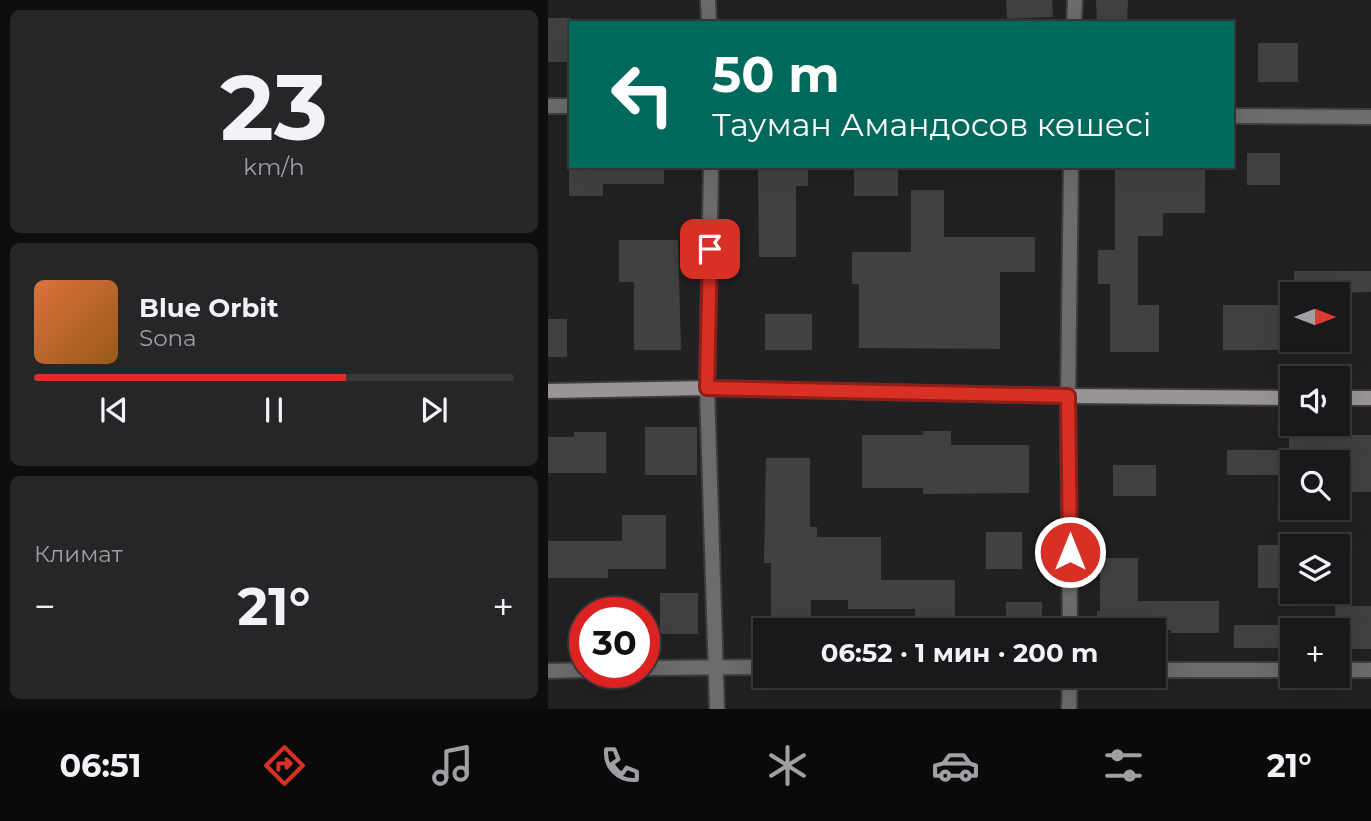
<!DOCTYPE html>
<html lang="ru">
<meta charset="utf-8">
<style>
body{margin:0;font-family:Montserrat,sans-serif;background:#262628;color:#f1f3f6;height:100vh;display:flex;flex-direction:column;font-size:26px;white-space:nowrap}
*{box-sizing:border-box;margin:0}
p{font-size:23px;color:#9fa0a3}
.icon{flex:none;width:38px;height:38px;fill:none;stroke:currentColor;stroke-width:2;stroke-linecap:round;stroke-linejoin:round}
.map{position:relative;flex:1;overflow:hidden}
.sheet{display:flex;flex-direction:column;gap:10px;padding:10px;background:#0e0e0f;width:548px}
.sheet>*{flex:none}
.top-card{position:absolute;left:21px;top:21px;width:665px;height:147px;border-radius:0px;box-shadow:0 7px 28px #0002,0 0 0 2px #37383a;background:#00695c;color:#fff;overflow:hidden}
.needle{width:46px;rotate:90deg}
.controls{position:absolute;left:732px;top:282px;display:grid;gap:14px}
.controls a{display:grid;place-items:center;width:70px;height:70px;border-radius:0px;background:#19191b;box-shadow:0 7px 28px #0002,0 0 0 2px #37383a;font-size:35px}
.speed{position:absolute;left:21px;top:597px;display:flex;gap:14px;font-size:35px;font-weight:700;text-align:center}
.speed>*{display:grid;place-content:center;width:91px;height:91px;border-radius:50%;background:#19191b;box-shadow:0 7px 28px #0002,0 0 0 2px #37383a;line-height:1}
.speed .limit{border:10px solid #d22;background:#fff;color:#111}
.pin{position:absolute;display:grid;place-items:center;width:60px;height:60px;color:#fff;margin:-30px;border-radius:14px;box-shadow:0 4px 10px #0006}
.me{position:absolute;width:77px;margin:-38px;rotate:0deg;stroke-linejoin:round;filter:drop-shadow(0 0 5px #0008)}
.turn{display:flex;align-items:center;gap:24px;height:147px;padding:0 28px;font-size:32px}
.turn .icon{width:91px;height:91px;stroke-width:2.5}
.turn b{display:block;font-size:49px;line-height:60px}
.big{font-size:52px;font-weight:700;line-height:1.1}
.sheet .tile{flex:1;display:flex;flex-direction:column;justify-content:center;gap:10px;min-width:0;padding:0 24px;border-radius:10px;background:#262628}
.sheet .dial{align-items:center;gap:0}
.dial b{font-size:91px;line-height:1}
.song{display:flex;align-items:center;gap:21px}
.cover{width:84px;height:84px;border-radius:10px;background:linear-gradient(135deg,hsl(20 70% 55%),hsl(30 70% 35%))}
.played{height:7px;border-radius:4px;background:linear-gradient(90deg,#d93025 65%,#37383a 65%)}
.keys{display:flex;justify-content:space-around;direction:ltr}
.heat{display:flex;justify-content:space-between;align-items:center;font-size:38px;direction:ltr}
.trip{position:absolute;left:205px;top:618px;width:413px;height:70px;border-radius:0px;background:#19191b;box-shadow:0 7px 28px #0002,0 0 0 2px #37383a;font-weight:700;line-height:70px;text-align:center}
.menu{display:flex;height:112px;justify-content:space-around;align-items:center;background:#0a0a0b;color:#9fa0a3}
.menu .icon{width:49px;height:49px}
.menu .active{color:#d93025}
.menu b{font-size:32px;color:#f1f3f6}
main{display:flex;flex:1;min-height:0}
.map>svg:first-child{display:block}
.building{fill:#414144}
.lines{fill:none;stroke-linecap:round;stroke-linejoin:round}
.minor-casing{stroke:#3d3d40;stroke-width:18}
.secondary-casing{stroke:#3d3d40;stroke-width:18}
.minor{stroke:#6d6b6b;stroke-width:14}
.secondary{stroke:#999594;stroke-width:14}
.route-casing{stroke:#8d1f18;stroke-width:18}
.route{stroke:#d93025;stroke-width:12}
</style>
<main>
<section class="sheet">
<div class="tile dial"><b>23</b><p>km/h</p></div>
<div class="tile">
<div class="song"><i class="cover"></i><div><b>Blue Orbit</b><p>Sona</p></div></div>
<div class="played"></div>
<div class="keys"><svg class="icon" aria-label="previous" viewBox="0 0 24 24"><path d="M18 5L8 12l10 7zM5 5v14"/></svg><svg class="icon" aria-label="pause" viewBox="0 0 24 24"><path d="M8 5v14M16 5v14"/></svg><svg class="icon" aria-label="next" viewBox="0 0 24 24"><path d="M6 5l10 7-10 7zM19 5v14"/></svg></div>
</div>
<div class="tile"><p>Климат</p>
<div class="heat"><a>−</a><b class="big">21°</b><a>+</a></div>
</div>
</section>
<div class="map">
<svg width="824" height="709" viewBox="0 0 824 709">
<rect width="100%" height="100%" fill="#212124"/>
<g class="building">
<path d="M458 0H504L505 17 459 19Z"/>
<path d="M548 0H580L579 23H549Z"/>
<rect x="0" y="18" width="23" height="44"/>
<rect x="710" y="43" width="40" height="39"/>
<rect x="699" y="153" width="33" height="32"/>
<path d="M21 166H116V184H55V196H21Z"/>
<path d="M210 166H260V186H248V257H211Z"/>
<rect x="306" y="166" width="44" height="30"/>
<path d="M567 166H657V213H615V236H590V305H611V352H562V284H550V250H567Z"/>
<path d="M363 190H396V237H487V272H452V349L311 348V284H304V252H363Z"/>
<path d="M71 240H130L133 350H86V282H71Z"/>
<path d="M746 271H824V292L746 294Z"/>
<rect x="675" y="305" width="56" height="45"/>
<rect x="217" y="314" width="47" height="36"/>
<rect x="0" y="319" width="19" height="38"/>
<rect x="97" y="427" width="52" height="48"/>
<path d="M375 431H403V445H481V493L375 494V488H314V435H375Z"/>
<path d="M26 432H58V473H0V437H26Z"/>
<path d="M741 435H824V492H791V462H744V475H679V450H741Z"/>
<path d="M218 458H262V527H269V537H333V580H407V630H367V609H300V600H263V630H223V563H216Z"/>
<rect x="565" y="465" width="43" height="31"/>
<path d="M74 515H118V569H60V578H0V541H74Z"/>
<rect x="438" y="532" width="36" height="37"/>
<rect x="710" y="545" width="34" height="43"/>
<path d="M552 558H590V601H671V633H623V630H549V611H552Z"/>
<rect x="112" y="593" width="38" height="41"/>
<rect x="458" y="602" width="36" height="28"/>
<path d="M787 606H824V649H789Z"/>
<rect x="686" y="625" width="55" height="23"/>
</g>
<g class="lines">
<g class="minor-casing">
<g id="minor">
<path d="M160 0 161 23"/>
<path d="M526 23 527 0"/>
<path d="M0 106H23"/>
<path d="M684 116 824 117"/>
<path d="M163 166 159 388 169 709"/>
<path d="M522 630 520 396 523 166"/>
<path d="M96 668 217 667"/>
<path d="M606 670H744"/>
<path d="M789 670H824"/>
<path d="M0 671 37 670"/>
<path d="M521 709 522 676"/>
</g>
</g>
<g class="secondary-casing">
<g id="secondary">
<path d="M0 391 159 388 520 396 744 398"/>
<path d="M789 398H824"/>
</g>
</g>
<use href="#minor" class="minor"/>
<use href="#secondary" class="secondary"/>
</g>
<g class="lines">
<g class="route-casing">
<path id="route" d="M162 249 159 388 520 396 522 552"/>
</g>
<use href="#route" class="route"/>
</g>
</svg>
<div class="controls">
<a><svg class="needle" viewBox="-14 -14 28 28"><path d="M0-13l5 13h-10z" fill="#e53935"/><path d="M0 13l5-13h-10z" fill="#9fa0a3"/></svg></a>
<a><svg class="icon" aria-label="sound" viewBox="0 0 24 24"><path d="M4 9h4l5-4v14l-5-4H4zM17 9q2 3 0 6"/></svg></a>
<a><svg class="icon" aria-label="search" viewBox="0 0 24 24"><circle cx="10" cy="10" r="6"/><path d="M15 15l6 6"/></svg></a>
<a><svg class="icon" aria-label="layers" viewBox="0 0 24 24"><path d="M12 4l9 5-9 5-9-5zM3 14l9 5 9-5"/></svg></a>
<a>+</a>
</div>
<div class="speed"><div class="limit">30</div></div>
<div class="pin" style="left:162px;top:249px;background:#d93025"><svg class="icon" aria-label="arrive" viewBox="0 0 24 24"><path d="M6 21V4h12l-3 4 3 4H6"/></svg></div>
<svg class="me" style="left:522px;top:552px" viewBox="-20 -20 40 40"><circle r="17" fill="#d93025" stroke="#fff" stroke-width="3"/><path d="M0-11L8 9 0 5-8 9z" fill="#fff"/></svg>
<div class="trip">06:52 · 1 мин · 200 m</div>
<div class="top-card">
<div class="turn"><svg class="icon" aria-label="left" viewBox="0 0 24 24"><path d="M17 20v-9H6M10 6l-5 5 5 5"/></svg><div><b>50 m</b>Тауман Амандосов көшесі</div></div>
</div>
</div>
</main>
<nav class="menu">
<b>06:51</b>
<svg class="icon active" aria-label="directions" viewBox="0 0 24 24"><path d="M12 3l9 9-9 9-9-9zM9 14v-3h6M13 9l2 2-2 2"/></svg>
<svg class="icon" aria-label="music" viewBox="0 0 24 24"><path d="M9 18V5l10-2v13"/><circle cx="6" cy="18" r="3"/><circle cx="16" cy="16" r="3"/></svg>
<svg class="icon" aria-label="phone" viewBox="0 0 24 24"><path d="M5 4h4l2 5-3 2q2 4 5 5l2-3 5 2v4C11 20 4 13 5 4z"/></svg>
<svg class="icon" aria-label="climate" viewBox="0 0 24 24"><path d="M12 3v18M4 7l16 10M4 17L20 7"/></svg>
<svg class="icon" aria-label="car" viewBox="0 0 24 24"><path d="M5 17H2v-5l4-1 3-4h7l3 4 3 1v5h-3M9 17h6M6 11h13"/><circle cx="7" cy="17" r="2"/><circle cx="17" cy="17" r="2"/></svg>
<svg class="icon" aria-label="filters" viewBox="0 0 24 24"><path d="M4 7h16M4 17h16"/><circle cx="9" cy="7" r="2"/><circle cx="15" cy="17" r="2"/></svg>
<b>21°</b>
</nav>
